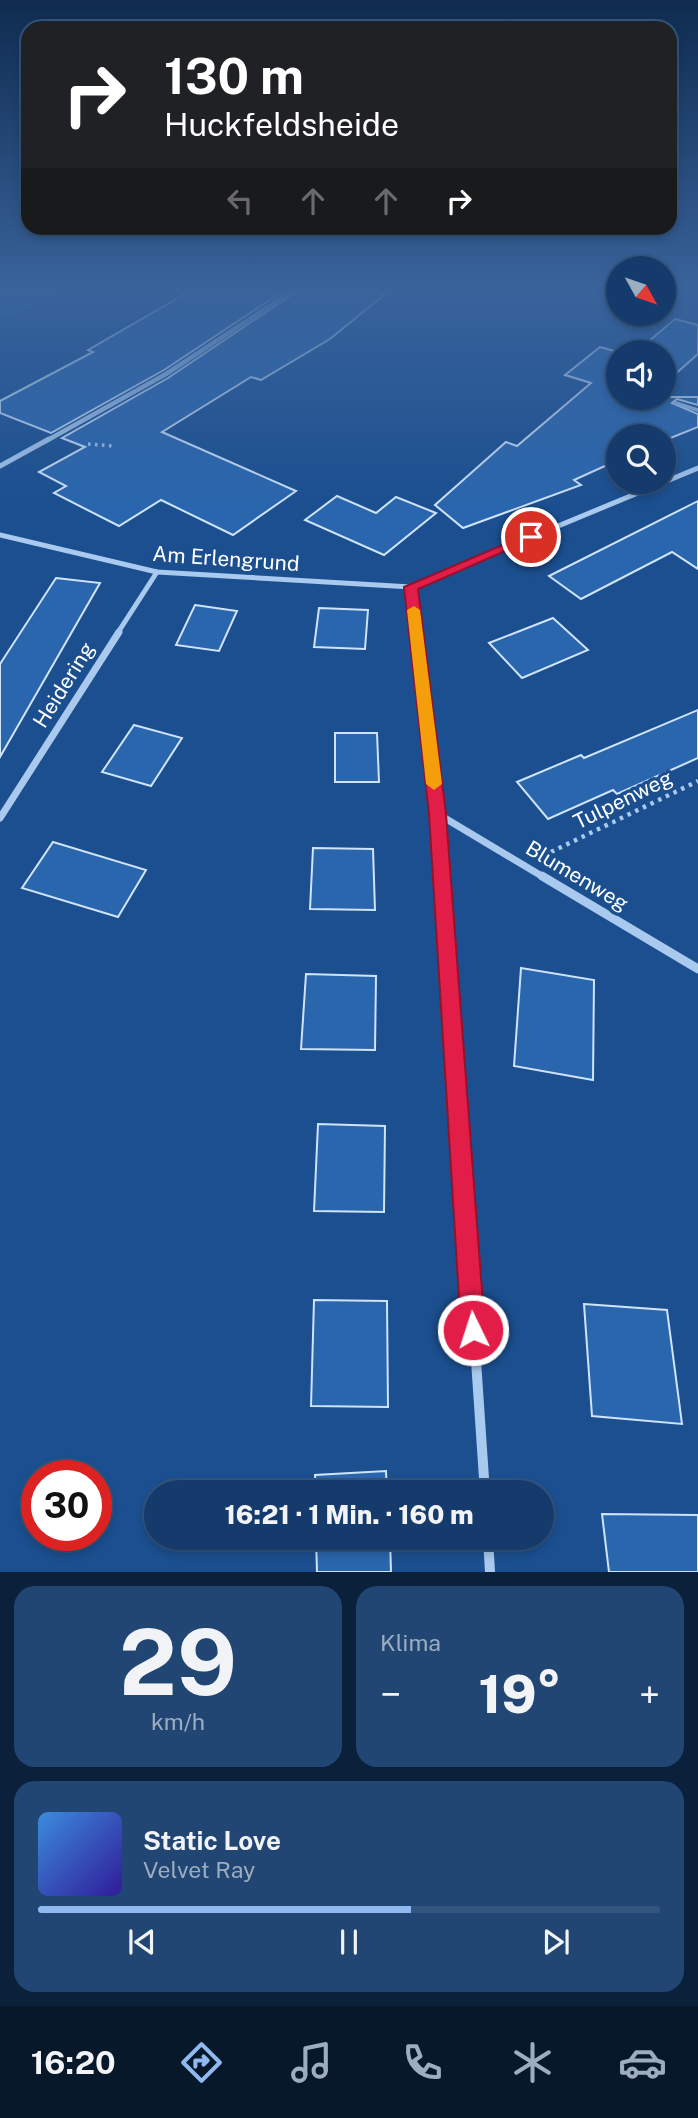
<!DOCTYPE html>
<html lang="de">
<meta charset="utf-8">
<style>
body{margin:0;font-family:"Public Sans",sans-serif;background:#214673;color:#f1f3f6;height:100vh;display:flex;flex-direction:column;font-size:26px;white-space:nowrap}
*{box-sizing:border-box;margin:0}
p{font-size:23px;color:#9dadc1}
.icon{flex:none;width:38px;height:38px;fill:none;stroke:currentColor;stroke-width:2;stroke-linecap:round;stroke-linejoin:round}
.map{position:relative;height:1572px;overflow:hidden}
.details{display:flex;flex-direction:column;gap:14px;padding:14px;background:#0b203b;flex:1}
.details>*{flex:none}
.hud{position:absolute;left:21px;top:21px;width:656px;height:214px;border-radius:21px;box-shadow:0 4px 10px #0003,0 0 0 2px #33557e;background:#202124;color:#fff;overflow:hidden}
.needle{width:46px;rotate:130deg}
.buttons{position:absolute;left:606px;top:256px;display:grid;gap:14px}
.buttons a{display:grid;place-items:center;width:70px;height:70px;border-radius:50%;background:#143b6b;box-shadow:0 4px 10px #0003,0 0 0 2px #33557e;font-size:35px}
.speed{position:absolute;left:21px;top:1460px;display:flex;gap:14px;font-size:35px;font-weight:700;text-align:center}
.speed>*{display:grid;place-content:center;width:91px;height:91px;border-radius:50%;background:#143b6b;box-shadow:0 4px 10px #0003,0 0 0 2px #33557e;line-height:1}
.speed .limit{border:10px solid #d22;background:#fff;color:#111}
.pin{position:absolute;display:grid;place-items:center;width:60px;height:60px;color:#fff;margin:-30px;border:4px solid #fff;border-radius:50%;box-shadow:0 2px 7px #0007}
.me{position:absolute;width:77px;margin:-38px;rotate:356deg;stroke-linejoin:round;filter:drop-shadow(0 0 5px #0008)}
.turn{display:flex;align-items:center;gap:24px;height:147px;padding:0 28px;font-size:32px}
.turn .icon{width:91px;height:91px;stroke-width:2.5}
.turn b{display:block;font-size:49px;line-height:60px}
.lanes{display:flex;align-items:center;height:66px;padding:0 28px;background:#0003;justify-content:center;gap:35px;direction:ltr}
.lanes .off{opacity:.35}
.big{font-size:52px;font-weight:800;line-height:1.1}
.details .tile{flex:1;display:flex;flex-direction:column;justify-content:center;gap:10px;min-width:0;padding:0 24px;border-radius:21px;background:#214673}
.details .dial{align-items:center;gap:0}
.dial b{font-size:91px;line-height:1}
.song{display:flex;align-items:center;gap:21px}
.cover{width:84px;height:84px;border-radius:10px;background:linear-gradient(135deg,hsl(210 70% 55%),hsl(250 70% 35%))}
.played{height:7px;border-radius:4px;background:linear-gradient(90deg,#90b9f0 60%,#33557e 60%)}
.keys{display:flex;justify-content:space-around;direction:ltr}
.heat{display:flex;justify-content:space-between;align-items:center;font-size:38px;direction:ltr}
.details .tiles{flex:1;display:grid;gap:14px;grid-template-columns:1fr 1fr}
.tile:last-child{grid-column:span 2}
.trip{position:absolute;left:144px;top:1480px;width:410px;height:70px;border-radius:35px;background:#143b6b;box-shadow:0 4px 10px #0003,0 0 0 2px #33557e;font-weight:800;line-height:70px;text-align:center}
.menu{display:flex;height:112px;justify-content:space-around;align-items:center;background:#08182b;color:#9dadc1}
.menu .icon{width:49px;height:49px}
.menu .on{color:#90b9f0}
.menu b{font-size:32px;color:#f1f3f6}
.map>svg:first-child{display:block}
.green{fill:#2461a8}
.building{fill:#2a66ad;stroke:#cfe3fa;stroke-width:2}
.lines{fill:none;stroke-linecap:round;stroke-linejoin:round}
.path-far1{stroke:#a9c9ee;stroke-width:3.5;stroke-dasharray:2.5 4.5;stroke-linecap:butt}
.path{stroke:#a9c9ee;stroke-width:4.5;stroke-dasharray:3.5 5;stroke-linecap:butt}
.service{stroke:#a9c9ee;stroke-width:3.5}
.minor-far4{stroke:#a9c9ee;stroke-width:4.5}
.minor-far3{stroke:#a9c9ee;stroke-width:5}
.minor-far2{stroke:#a9c9ee;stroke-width:7}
.minor-far1{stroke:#a9c9ee;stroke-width:9}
.minor{stroke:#a9c9ee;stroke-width:10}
.route{fill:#e11d48;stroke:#92132f;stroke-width:2}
.slow{fill:#f59e0b}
.labels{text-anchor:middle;stroke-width:7;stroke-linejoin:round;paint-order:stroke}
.street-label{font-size:21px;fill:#fff;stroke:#1b4f8f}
</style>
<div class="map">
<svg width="698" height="1572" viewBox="0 0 698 1572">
<rect width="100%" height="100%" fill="#1b4f8f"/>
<path class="green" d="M0 286H74L3 319 0 318Z"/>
<g class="building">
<path d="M199 286H291L164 370 51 433 0 413V401L93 352 88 350Z"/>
<path d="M305 286H348L385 294 330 339 261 380 251 377 162 432 296 491 233 535 161 500 119 526 54 493 66 486 39 472 85 447 62 438 168 378Z"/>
<path d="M675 319 698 325V354L663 385V352H636Z"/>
<path d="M600 347 618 352V397H698V405L677 399 672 403 698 414V427L663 441V436H618V460L574 480 581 485 463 528 435 505 506 442 517 446 591 383 565 375Z"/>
<path d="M337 496 376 513 396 497 436 513 384 555 305 520Z"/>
<path d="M698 501V569L672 552 581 599 549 576Z"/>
<path d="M56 578 100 583 0 757V664Z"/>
<path d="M195 605 237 611 219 651 176 645Z"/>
<path d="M319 608 368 610 365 649 314 647Z"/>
<path d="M553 618 588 650 522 678 489 643Z"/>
<path d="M698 710V758L617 794 613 790 548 819 517 782 581 755 584 758Z"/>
<path d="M134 725 182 738 151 786 102 772Z"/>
<path d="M335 733H377L379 782H335Z"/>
<path d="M53 842 146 870 118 917 22 888Z"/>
<path d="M313 848 373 849 375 910 310 909Z"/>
<path d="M521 968 594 980 593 1080 514 1066Z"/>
<path d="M306 974 376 976 375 1050 301 1049Z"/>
<path d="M318 1124 385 1126 384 1212 314 1211Z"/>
<path d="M314 1300 387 1301 388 1407 311 1406Z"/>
<path d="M584 1304 667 1310 682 1424 592 1416Z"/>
<path d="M386 1471 387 1493H316L315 1475Z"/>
<path d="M602 1514 698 1515V1572H609Z"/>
<path d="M316 1538H390L391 1572H317Z"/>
</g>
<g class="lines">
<path class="path-far1" d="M88 444 113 446"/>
<path class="path" d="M551 852 698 781"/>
<path class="service" d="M676 403 698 410"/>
<path class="minor-far4" d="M46 441 166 374 300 286"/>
<g class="minor-far3">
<path d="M0 466 49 439"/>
<path d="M0 535 157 572 411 587 698 468"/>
<path d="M411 587 417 634"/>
<path d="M117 634 157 572"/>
</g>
<g class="minor-far2">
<path d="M416 632 442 878"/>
<path d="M438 814 545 878"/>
<path d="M0 818 119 632"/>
</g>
<g class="minor-far1">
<path d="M442 876 464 1185"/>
<path d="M542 876 698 969"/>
</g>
<g class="minor">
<path d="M464 1184 485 1493"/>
<path d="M488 1538 490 1572"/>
</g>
</g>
<linearGradient id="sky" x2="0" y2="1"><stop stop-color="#0f2b4f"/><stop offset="0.57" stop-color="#39639b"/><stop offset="1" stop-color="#39639b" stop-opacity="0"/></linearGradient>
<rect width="698" height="506" fill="url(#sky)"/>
<path class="route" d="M526 535 537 537 418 589 446 814 485 1330 482 1338 473 1342 465 1338 461 1330 429 814 404 587Z"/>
<path class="slow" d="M414 606 420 610 442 784 434 790 426 784 407 610Z"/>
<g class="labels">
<g class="street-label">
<text transform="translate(226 559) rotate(4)" y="7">Am Erlengrund</text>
<text transform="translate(64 685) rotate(-58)" y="7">Heidering</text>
<text transform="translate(623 800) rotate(-26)" y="7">Tulpenweg</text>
<text transform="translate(577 876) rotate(31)" y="7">Blumenweg</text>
</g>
</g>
</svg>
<div class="buttons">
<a><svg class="needle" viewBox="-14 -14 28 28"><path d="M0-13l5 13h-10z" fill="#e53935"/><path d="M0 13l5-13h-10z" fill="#9dadc1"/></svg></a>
<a><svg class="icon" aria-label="sound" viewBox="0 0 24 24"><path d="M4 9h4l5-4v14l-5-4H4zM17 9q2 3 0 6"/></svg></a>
<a><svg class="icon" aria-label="search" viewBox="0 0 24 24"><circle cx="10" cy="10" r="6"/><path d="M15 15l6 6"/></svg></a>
</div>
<div class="speed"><div class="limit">30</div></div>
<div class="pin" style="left:531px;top:537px;background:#d93025"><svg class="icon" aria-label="arrive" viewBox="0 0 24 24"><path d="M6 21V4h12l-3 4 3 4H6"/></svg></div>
<svg class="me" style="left:473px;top:1330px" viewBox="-20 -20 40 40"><circle r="17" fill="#e11d48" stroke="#fff" stroke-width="3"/><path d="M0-11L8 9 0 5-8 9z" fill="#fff"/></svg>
<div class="trip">16:21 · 1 Min. · 160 m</div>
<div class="hud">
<div class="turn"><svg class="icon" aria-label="right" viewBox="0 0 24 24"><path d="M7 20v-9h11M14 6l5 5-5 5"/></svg><div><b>130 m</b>Huckfeldsheide</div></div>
<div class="lanes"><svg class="icon off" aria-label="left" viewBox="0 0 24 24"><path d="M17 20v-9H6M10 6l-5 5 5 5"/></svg><svg class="icon off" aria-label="ahead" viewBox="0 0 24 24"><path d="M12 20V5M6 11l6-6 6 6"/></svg><svg class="icon off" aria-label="ahead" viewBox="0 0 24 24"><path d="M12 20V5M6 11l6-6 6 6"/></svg><svg class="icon" aria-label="right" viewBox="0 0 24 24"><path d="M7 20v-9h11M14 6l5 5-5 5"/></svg></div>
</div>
</div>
<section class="details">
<div class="tiles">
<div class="tile dial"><b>29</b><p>km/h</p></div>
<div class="tile"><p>Klima</p>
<div class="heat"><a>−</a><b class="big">19°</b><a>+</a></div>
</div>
<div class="tile">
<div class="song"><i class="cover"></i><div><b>Static Love</b><p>Velvet Ray</p></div></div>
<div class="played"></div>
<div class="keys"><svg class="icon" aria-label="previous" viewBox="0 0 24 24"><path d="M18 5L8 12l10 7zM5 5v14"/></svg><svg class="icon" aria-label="pause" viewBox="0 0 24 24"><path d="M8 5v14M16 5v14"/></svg><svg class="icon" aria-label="next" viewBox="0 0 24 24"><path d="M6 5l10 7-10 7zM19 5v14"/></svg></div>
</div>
</div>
</section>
<nav class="menu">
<b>16:20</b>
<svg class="icon on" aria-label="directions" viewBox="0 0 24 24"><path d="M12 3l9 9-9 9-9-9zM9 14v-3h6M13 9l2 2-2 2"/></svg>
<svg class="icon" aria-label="music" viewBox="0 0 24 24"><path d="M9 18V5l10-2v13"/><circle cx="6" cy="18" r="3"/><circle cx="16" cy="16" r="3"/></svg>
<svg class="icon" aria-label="phone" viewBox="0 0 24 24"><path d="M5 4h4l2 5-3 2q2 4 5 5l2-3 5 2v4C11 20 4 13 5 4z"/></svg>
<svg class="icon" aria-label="climate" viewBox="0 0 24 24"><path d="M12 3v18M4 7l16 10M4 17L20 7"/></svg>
<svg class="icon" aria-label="car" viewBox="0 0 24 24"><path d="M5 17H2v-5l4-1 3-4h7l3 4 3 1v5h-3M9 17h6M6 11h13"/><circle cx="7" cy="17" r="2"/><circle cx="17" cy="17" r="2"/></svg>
</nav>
